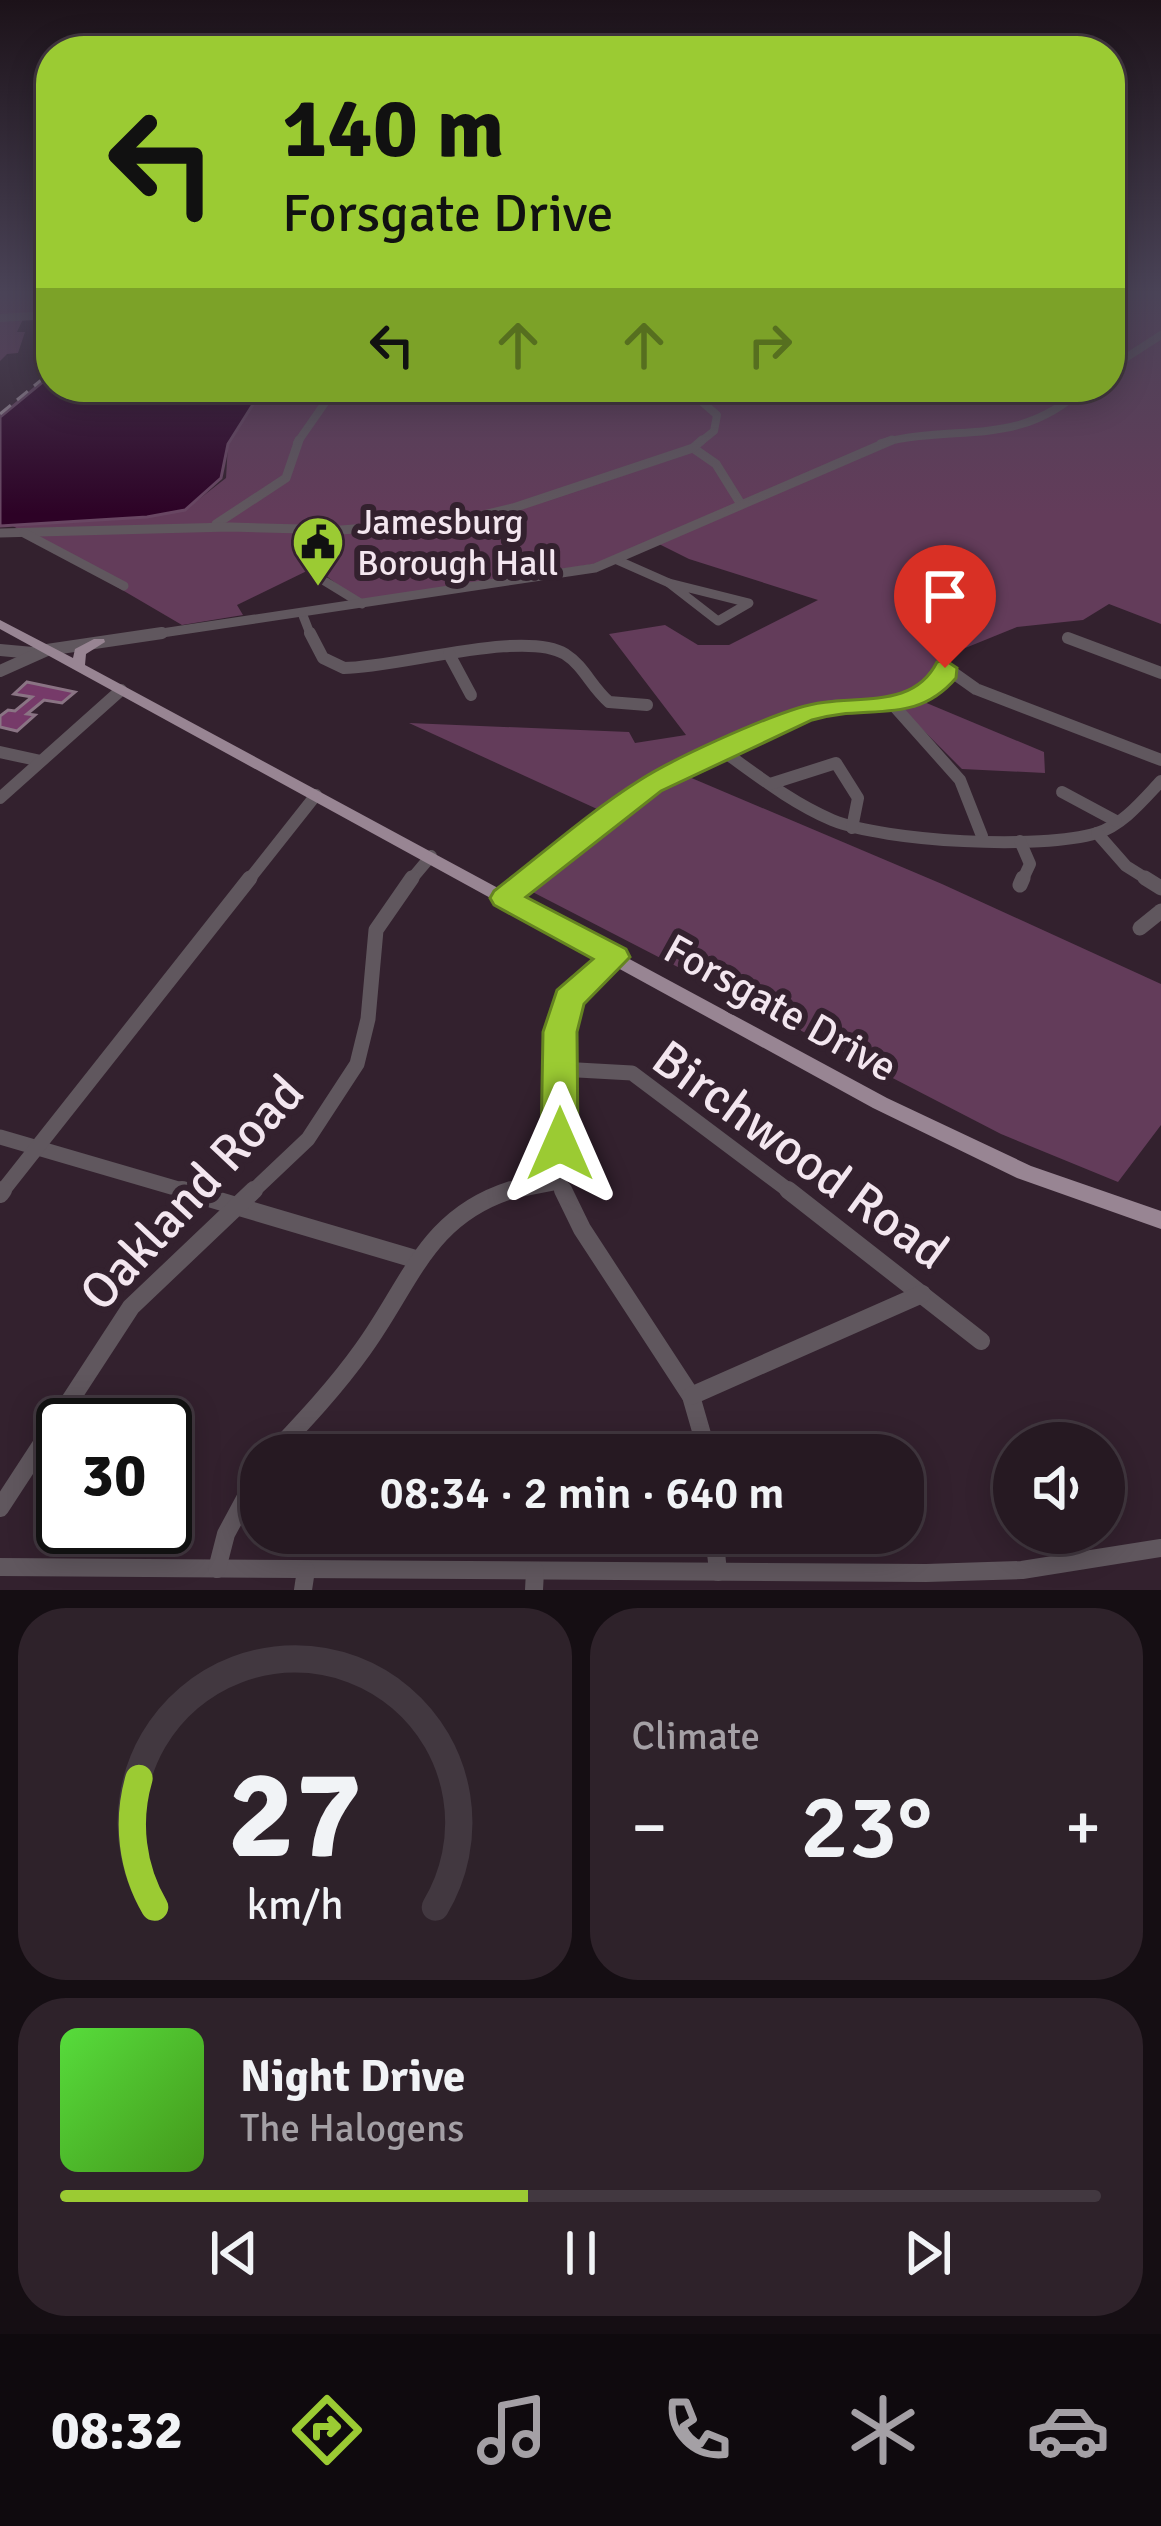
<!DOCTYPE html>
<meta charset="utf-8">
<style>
body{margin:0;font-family:Signika,sans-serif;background:#2e222a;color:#f1f3f6;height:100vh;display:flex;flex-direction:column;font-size:45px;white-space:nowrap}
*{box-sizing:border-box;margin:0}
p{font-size:39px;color:#a4a0a5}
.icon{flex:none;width:66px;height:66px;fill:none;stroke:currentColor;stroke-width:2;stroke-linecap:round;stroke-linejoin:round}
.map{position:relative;height:1590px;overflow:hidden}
.sheet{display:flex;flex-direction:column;gap:18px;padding:18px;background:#150e13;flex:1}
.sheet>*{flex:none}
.hud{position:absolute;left:36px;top:36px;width:1089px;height:366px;border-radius:48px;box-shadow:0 6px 30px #0003,0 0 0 3px #423840;background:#9bcb33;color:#111;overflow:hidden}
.buttons{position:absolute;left:993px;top:1422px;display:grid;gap:24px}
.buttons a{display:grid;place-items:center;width:132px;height:132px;border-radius:50%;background:#261922;box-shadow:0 6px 30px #0003,0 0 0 3px #423840;font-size:60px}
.speed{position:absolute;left:36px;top:1398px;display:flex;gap:24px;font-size:60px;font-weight:700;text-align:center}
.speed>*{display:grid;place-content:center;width:156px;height:156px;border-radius:50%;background:#261922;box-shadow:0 6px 30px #0003,0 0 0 3px #423840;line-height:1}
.speed .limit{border:6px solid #111;border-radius:18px;background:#fff;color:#111}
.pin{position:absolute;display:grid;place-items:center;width:102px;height:102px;color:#fff;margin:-123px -51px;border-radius:50% 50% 50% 0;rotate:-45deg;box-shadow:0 0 12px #0007}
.pin .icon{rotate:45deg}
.me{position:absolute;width:132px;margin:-66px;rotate:0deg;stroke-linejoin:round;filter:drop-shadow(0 0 9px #0008)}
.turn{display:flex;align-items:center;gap:42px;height:252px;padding:0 48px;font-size:54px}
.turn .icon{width:156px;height:156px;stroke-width:2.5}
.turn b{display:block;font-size:84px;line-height:102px}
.lanes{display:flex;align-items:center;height:114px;padding:0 48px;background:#0003;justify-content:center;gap:60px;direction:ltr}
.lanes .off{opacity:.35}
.big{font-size:90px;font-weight:600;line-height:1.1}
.sheet .widget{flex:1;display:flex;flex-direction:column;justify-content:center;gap:18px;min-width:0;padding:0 42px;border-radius:48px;background:#2e222a}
.sheet .dial{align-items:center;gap:0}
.dial svg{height:312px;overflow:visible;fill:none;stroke:#423840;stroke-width:7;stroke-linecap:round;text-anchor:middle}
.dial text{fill:#f1f3f6;stroke:none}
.song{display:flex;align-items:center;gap:36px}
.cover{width:144px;height:144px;border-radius:18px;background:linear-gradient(135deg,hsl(110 70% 55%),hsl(100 70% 35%))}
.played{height:12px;border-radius:6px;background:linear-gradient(90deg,#9bcb33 45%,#423840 45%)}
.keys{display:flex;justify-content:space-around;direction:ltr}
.heat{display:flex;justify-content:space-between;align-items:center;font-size:66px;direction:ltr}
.sheet .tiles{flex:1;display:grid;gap:18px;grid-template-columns:1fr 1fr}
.widget:last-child{grid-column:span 2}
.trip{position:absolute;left:240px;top:1434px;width:684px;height:120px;border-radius:48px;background:#261922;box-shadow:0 6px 30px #0003,0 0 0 3px #423840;font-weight:600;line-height:120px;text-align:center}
.tabs{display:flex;height:192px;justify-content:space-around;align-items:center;background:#0f0a0e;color:#a4a0a5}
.tabs .icon{width:84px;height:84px}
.tabs .current{color:#9bcb33}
.tabs b{font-size:54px;color:#f1f3f6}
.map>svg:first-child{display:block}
.green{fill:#633c5a}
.water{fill:#2d0226;stroke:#684662;stroke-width:3}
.building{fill:#763a69;stroke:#8a7484;stroke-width:3}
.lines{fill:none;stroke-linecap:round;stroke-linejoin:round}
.minor-far4{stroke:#60575e;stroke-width:8}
.minor-far3{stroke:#60575e;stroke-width:9}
.minor-far2{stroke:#60575e;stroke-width:12}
.minor-far1{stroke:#60575e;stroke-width:15}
.minor{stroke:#60575e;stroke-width:18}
.major{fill:#988593;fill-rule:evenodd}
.rail{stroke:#a1929d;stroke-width:3;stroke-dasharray:14 8;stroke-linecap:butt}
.route{fill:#9bcb33;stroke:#658421;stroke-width:3}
.labels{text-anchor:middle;stroke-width:12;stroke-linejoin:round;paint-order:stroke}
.far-poi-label{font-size:36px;fill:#f3e6ef;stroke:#33212e;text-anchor:start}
.street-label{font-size:42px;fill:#f3e6ef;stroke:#33212e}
.near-street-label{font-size:51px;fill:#f3e6ef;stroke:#33212e}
</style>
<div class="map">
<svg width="1161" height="1590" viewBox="0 0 1161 1590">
<rect width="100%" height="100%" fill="#33212e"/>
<g class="green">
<path d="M0 291H51V316L24 317 17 332H25L18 353 7 354 0 361Z"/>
<path d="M1110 291H1161V624L1109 604 1083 620 1017 627 948 655 949 673 917 699 1044 752 1045 773 962 769 896 703 845 701 675 771 942 884 1161 984V1125L1118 1182 1001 1134 519 885 608 814 409 723 629 732 635 743 686 735 609 634 665 625 698 645H729L818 600 689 559 655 542 617 560 362 604 315 567 237 605 243 615 182 625 13 526 147 517 185 510 226 478 228 444 264 387H1110Z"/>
</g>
<path class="water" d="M51 375V387H264L228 444 221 478 185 510 147 517 0 526V417Z"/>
<path class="building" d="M27 682 75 692 62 703 44 700 27 714 35 715 17 731 0 727V716L8 710 15 711 32 697 14 694Z"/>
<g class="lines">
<g class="minor-far4">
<path d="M0 318 51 315"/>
<path d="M1110 368 1161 335"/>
<path d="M685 387 717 415 714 431 699 443"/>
<path d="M297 443 336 387"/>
<path d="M881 443C959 423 1019 449 1084 387"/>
</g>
<g class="minor-far3">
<path d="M693 448 716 464 739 501"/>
<path d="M216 524 286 478 299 440"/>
<path d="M0 533 230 527 341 530 458 521 513 508 693 448 702 440"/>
<path d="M24 533 124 586"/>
<path d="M617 560 669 583"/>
<path d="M313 574 362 604"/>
<path d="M669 583 749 603 718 621Z"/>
<path d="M302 613 311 636"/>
<path d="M142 636 595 568 892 440"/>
</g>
<g class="minor-far2">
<path d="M310 633 323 658 344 668C397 668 524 629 565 654 584 666 592 688 609 702L647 705"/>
<path d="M1068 638 1161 673"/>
<path d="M0 650 33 653"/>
<path d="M449 654 471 695"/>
<path d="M0 671 47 650 162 633"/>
<path d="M895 707 960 780 982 836"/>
<path d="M723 751C758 776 792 803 832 820 886 842 1041 850 1097 833 1123 825 1143 800 1161 781"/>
<path d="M0 752 41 761"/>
<path d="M770 784 836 763 858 798 852 828"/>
<path d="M1062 792 1116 821"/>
<path d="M0 798 121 690"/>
<path d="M1097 833 1126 866 1150 881"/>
<path d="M1020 841 1030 864 1022 881"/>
<path d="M248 881 316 795"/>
<path d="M410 881 431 856"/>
<path d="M527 881 651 785 803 714 830 706 913 702 944 678 945 667 976 689 1161 760"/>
</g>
<g class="minor-far1">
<path d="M1145 878 1161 888"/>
<path d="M1020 885 1023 878"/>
<path d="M505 898 531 878"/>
<path d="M1140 928 1161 911"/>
<path d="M560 1069 632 1073 792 1193"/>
<path d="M0 1137 192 1193"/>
<path d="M1 1193 250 878"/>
<path d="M251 1193 308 1139 357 1064 368 1019 376 930 412 878"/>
<path d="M502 1193 559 1182"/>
<path d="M565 1193 559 1182 560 1032 569 999 615 957"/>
</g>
<g class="minor">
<path d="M182 1190 415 1259"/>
<path d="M563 1190 582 1229 691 1396 708 1455"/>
<path d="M788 1190 981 1341"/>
<path d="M0 1194 3 1190"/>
<path d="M691 1396 922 1294"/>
<path d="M272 1455C304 1421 336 1387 363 1349 411 1283 426 1217 511 1190"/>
<path d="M0 1508 131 1307 254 1190"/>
<path d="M714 1533 718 1572"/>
<path d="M0 1567 926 1573 1022 1570 1161 1548"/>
<path d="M217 1569 226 1534 261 1469"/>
<path d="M303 1590 306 1570"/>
<path d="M534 1590 535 1571"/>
</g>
<path class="major" d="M0 620 73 658 75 649 94 639H104L105 642 86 654 85 665 887 1098 1031 1166 1161 1211V1229L1017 1178 873 1108 0 629Z"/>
<path class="rail" d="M0 414 51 372"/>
</g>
<linearGradient id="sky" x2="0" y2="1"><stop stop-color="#1c1219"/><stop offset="0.57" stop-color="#4a4357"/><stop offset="1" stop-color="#4a4357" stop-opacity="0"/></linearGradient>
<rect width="1161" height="514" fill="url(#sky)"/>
<path class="route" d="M945 660 957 668 956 678C914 727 867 703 812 720L661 791 526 897 626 949 630 957 584 1004 577 1032 578 1144 572 1154 560 1159 547 1154 541 1144 543 1032 557 990 593 959 494 905 490 898 494 891C542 854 589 812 640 780 676 757 757 721 798 708 848 691 911 714 937 662Z"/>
<defs>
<g id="civic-pin" transform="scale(2.7)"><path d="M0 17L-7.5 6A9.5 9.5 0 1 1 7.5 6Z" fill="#9bcb33" stroke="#33212e"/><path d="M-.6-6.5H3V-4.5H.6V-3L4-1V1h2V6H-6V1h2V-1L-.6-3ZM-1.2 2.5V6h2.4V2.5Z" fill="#111"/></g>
</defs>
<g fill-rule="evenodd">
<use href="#civic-pin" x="318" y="542"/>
</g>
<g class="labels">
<g class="far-poi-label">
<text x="357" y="534">Jamesburg<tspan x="357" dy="41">Borough Hall</tspan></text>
</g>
<g class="street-label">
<text transform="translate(781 1007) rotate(29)" y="15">Forsgate Drive</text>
</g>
<g class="near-street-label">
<text transform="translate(801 1154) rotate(36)" y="18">Birchwood Road</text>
<text transform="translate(191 1192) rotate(-47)" y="18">Oakland Road</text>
</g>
</g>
</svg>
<div class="buttons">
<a><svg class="icon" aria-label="sound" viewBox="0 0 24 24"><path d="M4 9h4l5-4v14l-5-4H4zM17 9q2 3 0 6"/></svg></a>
</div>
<div class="speed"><div class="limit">30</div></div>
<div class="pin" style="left:945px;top:668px;background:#d93025"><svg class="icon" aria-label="arrive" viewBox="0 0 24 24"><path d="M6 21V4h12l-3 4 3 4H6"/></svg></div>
<svg class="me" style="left:560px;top:1144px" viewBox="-20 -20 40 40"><path d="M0-17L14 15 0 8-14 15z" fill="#9bcb33" stroke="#fff" stroke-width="4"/></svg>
<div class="trip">08:34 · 2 min · 640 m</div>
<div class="hud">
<div class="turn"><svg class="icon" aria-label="left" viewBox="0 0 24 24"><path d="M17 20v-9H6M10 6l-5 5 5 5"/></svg><div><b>140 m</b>Forsgate Drive</div></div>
<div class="lanes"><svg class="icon" aria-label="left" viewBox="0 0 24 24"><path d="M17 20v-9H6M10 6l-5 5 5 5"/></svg><svg class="icon off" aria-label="ahead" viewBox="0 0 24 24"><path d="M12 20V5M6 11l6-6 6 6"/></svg><svg class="icon off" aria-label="ahead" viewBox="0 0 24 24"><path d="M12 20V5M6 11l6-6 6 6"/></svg><svg class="icon off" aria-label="right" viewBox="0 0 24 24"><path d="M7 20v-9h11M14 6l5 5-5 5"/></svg></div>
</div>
</div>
<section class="sheet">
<div class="tiles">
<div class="widget dial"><svg viewBox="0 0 100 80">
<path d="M14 69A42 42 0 1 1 86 69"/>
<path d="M14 69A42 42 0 0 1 10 36" stroke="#9bcb33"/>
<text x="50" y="56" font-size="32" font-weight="700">27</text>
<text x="50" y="72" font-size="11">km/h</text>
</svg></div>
<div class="widget"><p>Climate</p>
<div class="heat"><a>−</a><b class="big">23°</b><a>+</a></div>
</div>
<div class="widget">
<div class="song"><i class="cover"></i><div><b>Night Drive</b><p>The Halogens</p></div></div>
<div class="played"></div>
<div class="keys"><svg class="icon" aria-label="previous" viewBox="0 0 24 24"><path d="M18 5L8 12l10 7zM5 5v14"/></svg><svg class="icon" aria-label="pause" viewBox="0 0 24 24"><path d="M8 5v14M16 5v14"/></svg><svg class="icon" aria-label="next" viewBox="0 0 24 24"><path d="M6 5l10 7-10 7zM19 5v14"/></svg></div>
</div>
</div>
</section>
<nav class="tabs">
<b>08:32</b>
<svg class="icon current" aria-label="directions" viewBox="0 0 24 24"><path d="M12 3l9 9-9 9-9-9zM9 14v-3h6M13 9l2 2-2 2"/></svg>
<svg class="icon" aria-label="music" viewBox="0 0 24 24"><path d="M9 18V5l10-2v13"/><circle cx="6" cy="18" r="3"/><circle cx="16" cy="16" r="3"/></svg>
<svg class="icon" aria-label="phone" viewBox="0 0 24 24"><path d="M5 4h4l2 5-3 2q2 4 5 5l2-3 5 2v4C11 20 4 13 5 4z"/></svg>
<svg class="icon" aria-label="climate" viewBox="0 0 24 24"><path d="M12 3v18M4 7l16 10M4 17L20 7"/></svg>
<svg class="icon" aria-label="car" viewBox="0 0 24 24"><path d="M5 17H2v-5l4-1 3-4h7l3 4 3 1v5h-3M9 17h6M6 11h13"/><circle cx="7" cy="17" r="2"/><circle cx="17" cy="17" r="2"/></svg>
</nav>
